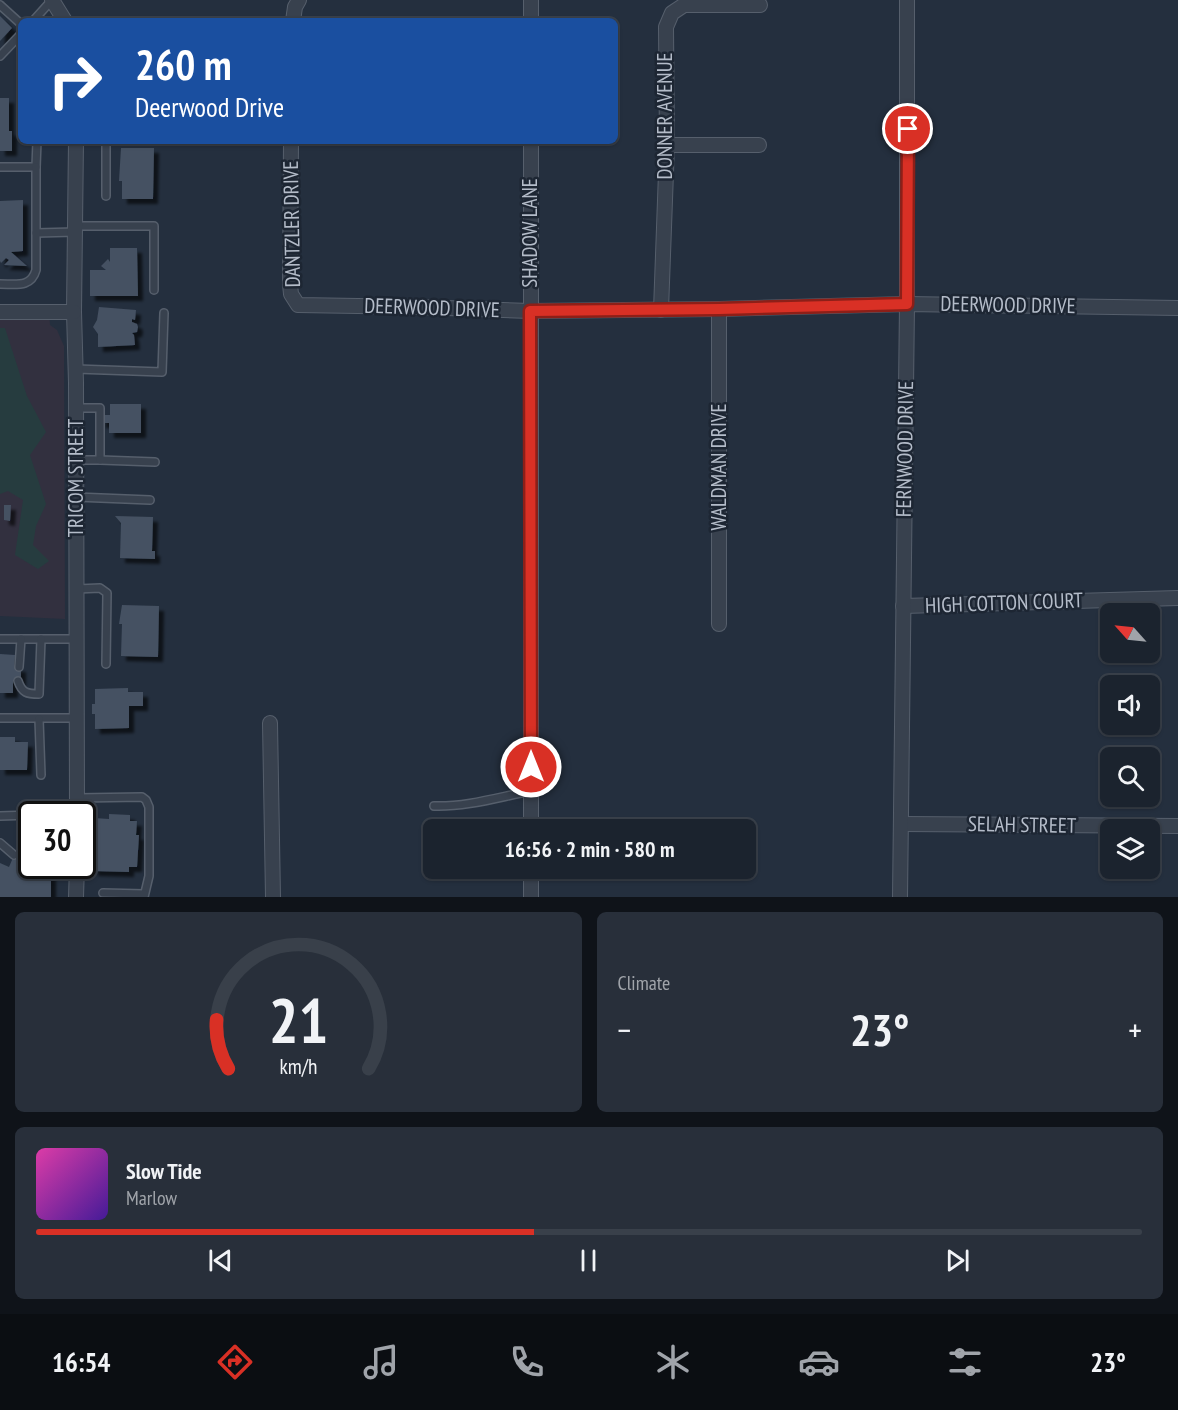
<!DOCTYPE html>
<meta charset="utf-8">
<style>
body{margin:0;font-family:"PT Sans Narrow",sans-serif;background:#282f3a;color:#f1f3f6;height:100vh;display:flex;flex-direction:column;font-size:22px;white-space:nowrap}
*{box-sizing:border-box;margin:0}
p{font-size:20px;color:#a0a4aa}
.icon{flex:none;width:33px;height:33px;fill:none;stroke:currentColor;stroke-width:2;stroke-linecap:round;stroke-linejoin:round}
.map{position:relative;height:897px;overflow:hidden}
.drawer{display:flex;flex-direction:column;gap:15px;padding:15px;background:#0f1319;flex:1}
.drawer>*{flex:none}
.guide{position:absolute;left:18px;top:18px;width:600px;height:126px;border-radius:9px;box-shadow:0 2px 4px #0004,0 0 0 2px #39404a;background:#1a4fa0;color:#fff;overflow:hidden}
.needle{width:39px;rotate:297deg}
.controls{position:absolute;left:1100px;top:603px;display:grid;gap:12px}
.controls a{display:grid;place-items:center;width:60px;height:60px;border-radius:9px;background:#1b232e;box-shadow:0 2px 4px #0004,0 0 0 2px #39404a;font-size:30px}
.speed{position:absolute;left:18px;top:801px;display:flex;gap:12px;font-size:30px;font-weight:700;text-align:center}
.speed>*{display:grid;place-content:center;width:78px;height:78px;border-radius:50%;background:#1b232e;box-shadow:0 2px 4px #0004,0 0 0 2px #39404a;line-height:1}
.speed .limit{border:3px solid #111;border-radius:9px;background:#fff;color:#111}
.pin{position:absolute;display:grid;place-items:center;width:51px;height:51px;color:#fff;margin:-26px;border:3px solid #fff;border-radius:50%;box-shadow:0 2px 6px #0007}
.me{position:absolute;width:66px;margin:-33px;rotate:0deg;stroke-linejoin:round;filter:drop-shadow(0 0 4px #0008)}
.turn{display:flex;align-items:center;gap:21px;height:126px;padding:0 18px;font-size:27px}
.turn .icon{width:78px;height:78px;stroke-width:2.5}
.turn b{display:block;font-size:42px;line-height:51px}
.big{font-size:45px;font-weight:600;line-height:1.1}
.drawer .widget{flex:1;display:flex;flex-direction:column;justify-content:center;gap:9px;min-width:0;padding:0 21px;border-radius:9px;background:#282f3a}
.drawer .dial{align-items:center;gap:0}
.dial svg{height:156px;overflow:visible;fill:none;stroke:#39404a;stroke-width:7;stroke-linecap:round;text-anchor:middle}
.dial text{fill:#f1f3f6;stroke:none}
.song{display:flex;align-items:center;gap:18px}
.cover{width:72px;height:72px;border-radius:9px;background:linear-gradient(135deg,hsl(320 70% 55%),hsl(260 70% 35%))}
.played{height:6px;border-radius:3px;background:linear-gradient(90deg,#d93025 45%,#39404a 45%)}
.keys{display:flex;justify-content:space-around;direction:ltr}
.heat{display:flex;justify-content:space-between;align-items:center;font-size:33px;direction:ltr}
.drawer .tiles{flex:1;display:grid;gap:15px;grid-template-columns:1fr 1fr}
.widget:last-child{grid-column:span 2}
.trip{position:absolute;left:423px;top:819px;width:333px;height:60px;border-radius:9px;background:#1b232e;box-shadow:0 2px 4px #0004,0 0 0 2px #39404a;font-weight:600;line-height:60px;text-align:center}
.dock{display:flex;height:96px;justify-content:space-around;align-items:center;background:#0b0e12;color:#a0a4aa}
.dock .icon{width:42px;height:42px}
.dock .active{color:#d93025}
.dock b{font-size:27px;color:#f1f3f6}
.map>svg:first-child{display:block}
.medical{fill:#32303f}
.green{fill:#263c3f}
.building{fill:#455162;filter:url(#shadow)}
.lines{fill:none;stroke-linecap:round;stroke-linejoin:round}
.service-casing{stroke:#565f6c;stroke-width:10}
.minor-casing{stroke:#565f6c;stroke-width:16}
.service{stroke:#38414e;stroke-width:7}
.minor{stroke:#38414e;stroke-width:14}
.route-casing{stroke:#8d1f18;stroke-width:15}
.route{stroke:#d93025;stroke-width:10}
.labels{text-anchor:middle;stroke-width:5;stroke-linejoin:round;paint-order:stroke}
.street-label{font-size:21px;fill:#b4bcc9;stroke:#1d2633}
</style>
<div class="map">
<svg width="1178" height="897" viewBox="0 0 1178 897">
<defs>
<filter id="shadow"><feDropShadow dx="5" dy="5" stdDeviation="1.5" flood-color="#0009"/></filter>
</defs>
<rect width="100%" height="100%" fill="#242f3e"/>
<path class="medical" d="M0 312H49L50 325 57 330 64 346 65 619 0 616Z"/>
<path class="green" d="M0 328H5L27 396 46 432 30 455 46 504 36 526 33 545 49 561 38 569 15 555 23 500 8 491 0 494Z"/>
<g class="building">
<path d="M0 16 12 28 0 41Z"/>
<rect x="120" y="19" width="28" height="2"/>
<path d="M0 98H9V131H12V151H0Z"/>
<path d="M121 148H154L153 199H122V181H119Z"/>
<path d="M23 200V251L11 252 27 266 4 265 9 260 6 258 1 263 0 261V201Z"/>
<path d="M110 248H137L138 296H90V270H106L101 266 108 259 110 262Z"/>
<path d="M99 307 136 310 135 320 132 319V322L137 324 138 327 137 332 132 333 134 335 135 345 98 347V334L93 327 97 320Z"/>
<path d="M110 404H141V433H109V423H101V415H110Z"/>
<path d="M4 505H11L10 521 4 520Z"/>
<path d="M115 516 153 517 152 551H155V559L120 558 121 523Z"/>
<path d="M122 605 159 606 158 657 121 656 122 624H119Z"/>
<path d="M0 654 15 655 14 667H21V681H13V693H0Z"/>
<path d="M128 688V692H143V706H129V728L95 729V714H92V704H95V689Z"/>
<path d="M0 737H15V742H28L27 770H0Z"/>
<path d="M109 814 130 815V821H137L136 835H139L137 867H129V872L93 871 92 837H94V818L109 819Z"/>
<path d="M18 846 27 851 19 869 27 873V868L51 869V897H0V863L9 867Z"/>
</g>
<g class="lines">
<g class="service-casing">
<g id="service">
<path d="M0 5 21 24"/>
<path d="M33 21 52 0"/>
<path d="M0 56 21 34"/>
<path d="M0 167H36L37 141"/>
<path d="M106 196V141"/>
<path d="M75 226H154V290"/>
<path d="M36 233 75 232"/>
<path d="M0 284C16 284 31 288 36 270V167"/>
<path d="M76 369 162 372 164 313"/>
<path d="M76 408H100V460H76"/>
<path d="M100 460 155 462"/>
<path d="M76 497 150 500"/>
<path d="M77 589 100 588 107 593 106 664"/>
<path d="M0 639H77"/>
<path d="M19 667 21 639"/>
<path d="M18 681C22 693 27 694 39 694L41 639"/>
<path d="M0 718H76"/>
<path d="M39 719 41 775"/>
<path d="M78 798 142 797 146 800 149 807V876L144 897"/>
<path d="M434 806C467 807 499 797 531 791"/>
<path d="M0 816 32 815"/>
<path d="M0 843 14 855"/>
<path d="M23 859 32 860"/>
<path d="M103 893 144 894"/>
</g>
</g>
<g class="minor-casing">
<g id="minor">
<path d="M52 0 65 21"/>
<path d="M293 21 295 7 299 0"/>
<path d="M531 21V0"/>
<path d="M76 141 74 312 76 383 77 814"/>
<path d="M291 141 290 284 291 294 298 305 418 307 530 311 719 309 907 304 1178 308"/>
<path d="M531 141V830"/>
<path d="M667 145H759"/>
<path d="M719 309V624"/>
<path d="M661 310 667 145 666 27 672 13 684 5H760"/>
<path d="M0 312H74"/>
<path d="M903 606 1178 598"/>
<path d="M270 723 273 897"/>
<path d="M901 824 1178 826"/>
<path d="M76 897 77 866"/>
<path d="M531 897V868"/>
<path d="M900 897 907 304V0"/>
</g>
</g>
<use href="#service" class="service"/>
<use href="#minor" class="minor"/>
</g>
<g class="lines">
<g class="route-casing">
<path id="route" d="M531 767 530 311 719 309 907 304 908 129"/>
</g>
<use href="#route" class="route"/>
</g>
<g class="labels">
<g class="street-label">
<text transform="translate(665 116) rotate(-90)" y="7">DONNER AVENUE</text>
<text transform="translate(292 224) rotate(-91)" y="7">DANTZLER DRIVE</text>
<text transform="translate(530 233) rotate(-90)" y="7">SHADOW LANE</text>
<text transform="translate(1008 305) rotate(1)" y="7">DEERWOOD DRIVE</text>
<text transform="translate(432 308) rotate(2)" y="7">DEERWOOD DRIVE</text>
<text transform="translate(905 449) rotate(-89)" y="7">FERNWOOD DRIVE</text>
<text transform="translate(719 467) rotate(-90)" y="7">WALDMAN DRIVE</text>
<text transform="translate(76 478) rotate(-90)" y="7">TRICOM STREET</text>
<text transform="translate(1004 603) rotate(-2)" y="7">HIGH COTTON COURT</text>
<text transform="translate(1022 825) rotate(1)" y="7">SELAH STREET</text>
</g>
</g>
</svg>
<div class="controls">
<a><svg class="needle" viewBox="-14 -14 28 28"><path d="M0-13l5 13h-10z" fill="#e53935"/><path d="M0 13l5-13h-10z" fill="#a0a4aa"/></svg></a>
<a><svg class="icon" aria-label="sound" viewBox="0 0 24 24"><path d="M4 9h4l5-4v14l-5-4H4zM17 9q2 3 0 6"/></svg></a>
<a><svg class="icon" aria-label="search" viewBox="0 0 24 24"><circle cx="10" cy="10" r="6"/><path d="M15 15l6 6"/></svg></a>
<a><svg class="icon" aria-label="layers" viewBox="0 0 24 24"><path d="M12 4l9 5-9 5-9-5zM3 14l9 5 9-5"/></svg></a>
</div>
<div class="speed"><div class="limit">30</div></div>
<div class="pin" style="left:908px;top:129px;background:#d93025"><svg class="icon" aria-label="arrive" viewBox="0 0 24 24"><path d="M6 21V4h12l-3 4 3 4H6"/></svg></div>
<svg class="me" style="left:531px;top:767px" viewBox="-20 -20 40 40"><circle r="17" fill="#d93025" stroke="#fff" stroke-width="3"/><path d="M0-11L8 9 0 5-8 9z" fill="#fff"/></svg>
<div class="trip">16:56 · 2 min · 580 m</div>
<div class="guide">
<div class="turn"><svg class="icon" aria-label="right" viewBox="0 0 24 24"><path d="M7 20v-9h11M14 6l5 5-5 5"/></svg><div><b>260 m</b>Deerwood Drive</div></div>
</div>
</div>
<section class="drawer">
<div class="tiles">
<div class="widget dial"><svg viewBox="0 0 100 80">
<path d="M14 69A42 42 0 1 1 86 69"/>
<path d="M14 69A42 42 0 0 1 8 44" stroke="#d93025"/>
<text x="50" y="56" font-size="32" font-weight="700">21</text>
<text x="50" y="72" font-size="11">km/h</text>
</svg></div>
<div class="widget"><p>Climate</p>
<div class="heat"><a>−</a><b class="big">23°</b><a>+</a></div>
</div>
<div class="widget">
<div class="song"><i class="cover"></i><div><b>Slow Tide</b><p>Marlow</p></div></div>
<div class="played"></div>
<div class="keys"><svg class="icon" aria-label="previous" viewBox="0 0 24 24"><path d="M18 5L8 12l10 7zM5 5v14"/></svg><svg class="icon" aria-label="pause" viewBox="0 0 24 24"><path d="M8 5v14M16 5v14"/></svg><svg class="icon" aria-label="next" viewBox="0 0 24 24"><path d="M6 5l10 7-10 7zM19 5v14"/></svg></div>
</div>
</div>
</section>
<nav class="dock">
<b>16:54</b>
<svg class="icon active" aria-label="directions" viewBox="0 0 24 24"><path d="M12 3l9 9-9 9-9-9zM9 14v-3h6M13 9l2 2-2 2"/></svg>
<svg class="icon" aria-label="music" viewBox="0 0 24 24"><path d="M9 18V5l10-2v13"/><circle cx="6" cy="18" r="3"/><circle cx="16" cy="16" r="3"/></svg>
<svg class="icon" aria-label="phone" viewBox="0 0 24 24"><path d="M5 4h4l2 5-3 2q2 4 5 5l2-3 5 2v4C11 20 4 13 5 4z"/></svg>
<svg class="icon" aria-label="climate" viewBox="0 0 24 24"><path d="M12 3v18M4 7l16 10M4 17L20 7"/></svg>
<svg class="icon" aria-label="car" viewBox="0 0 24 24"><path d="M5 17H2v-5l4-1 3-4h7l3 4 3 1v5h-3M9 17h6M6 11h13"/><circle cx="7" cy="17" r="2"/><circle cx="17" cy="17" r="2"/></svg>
<svg class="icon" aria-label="filters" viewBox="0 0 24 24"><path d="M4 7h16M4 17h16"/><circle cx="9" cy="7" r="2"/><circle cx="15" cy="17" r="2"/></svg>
<b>23°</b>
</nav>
